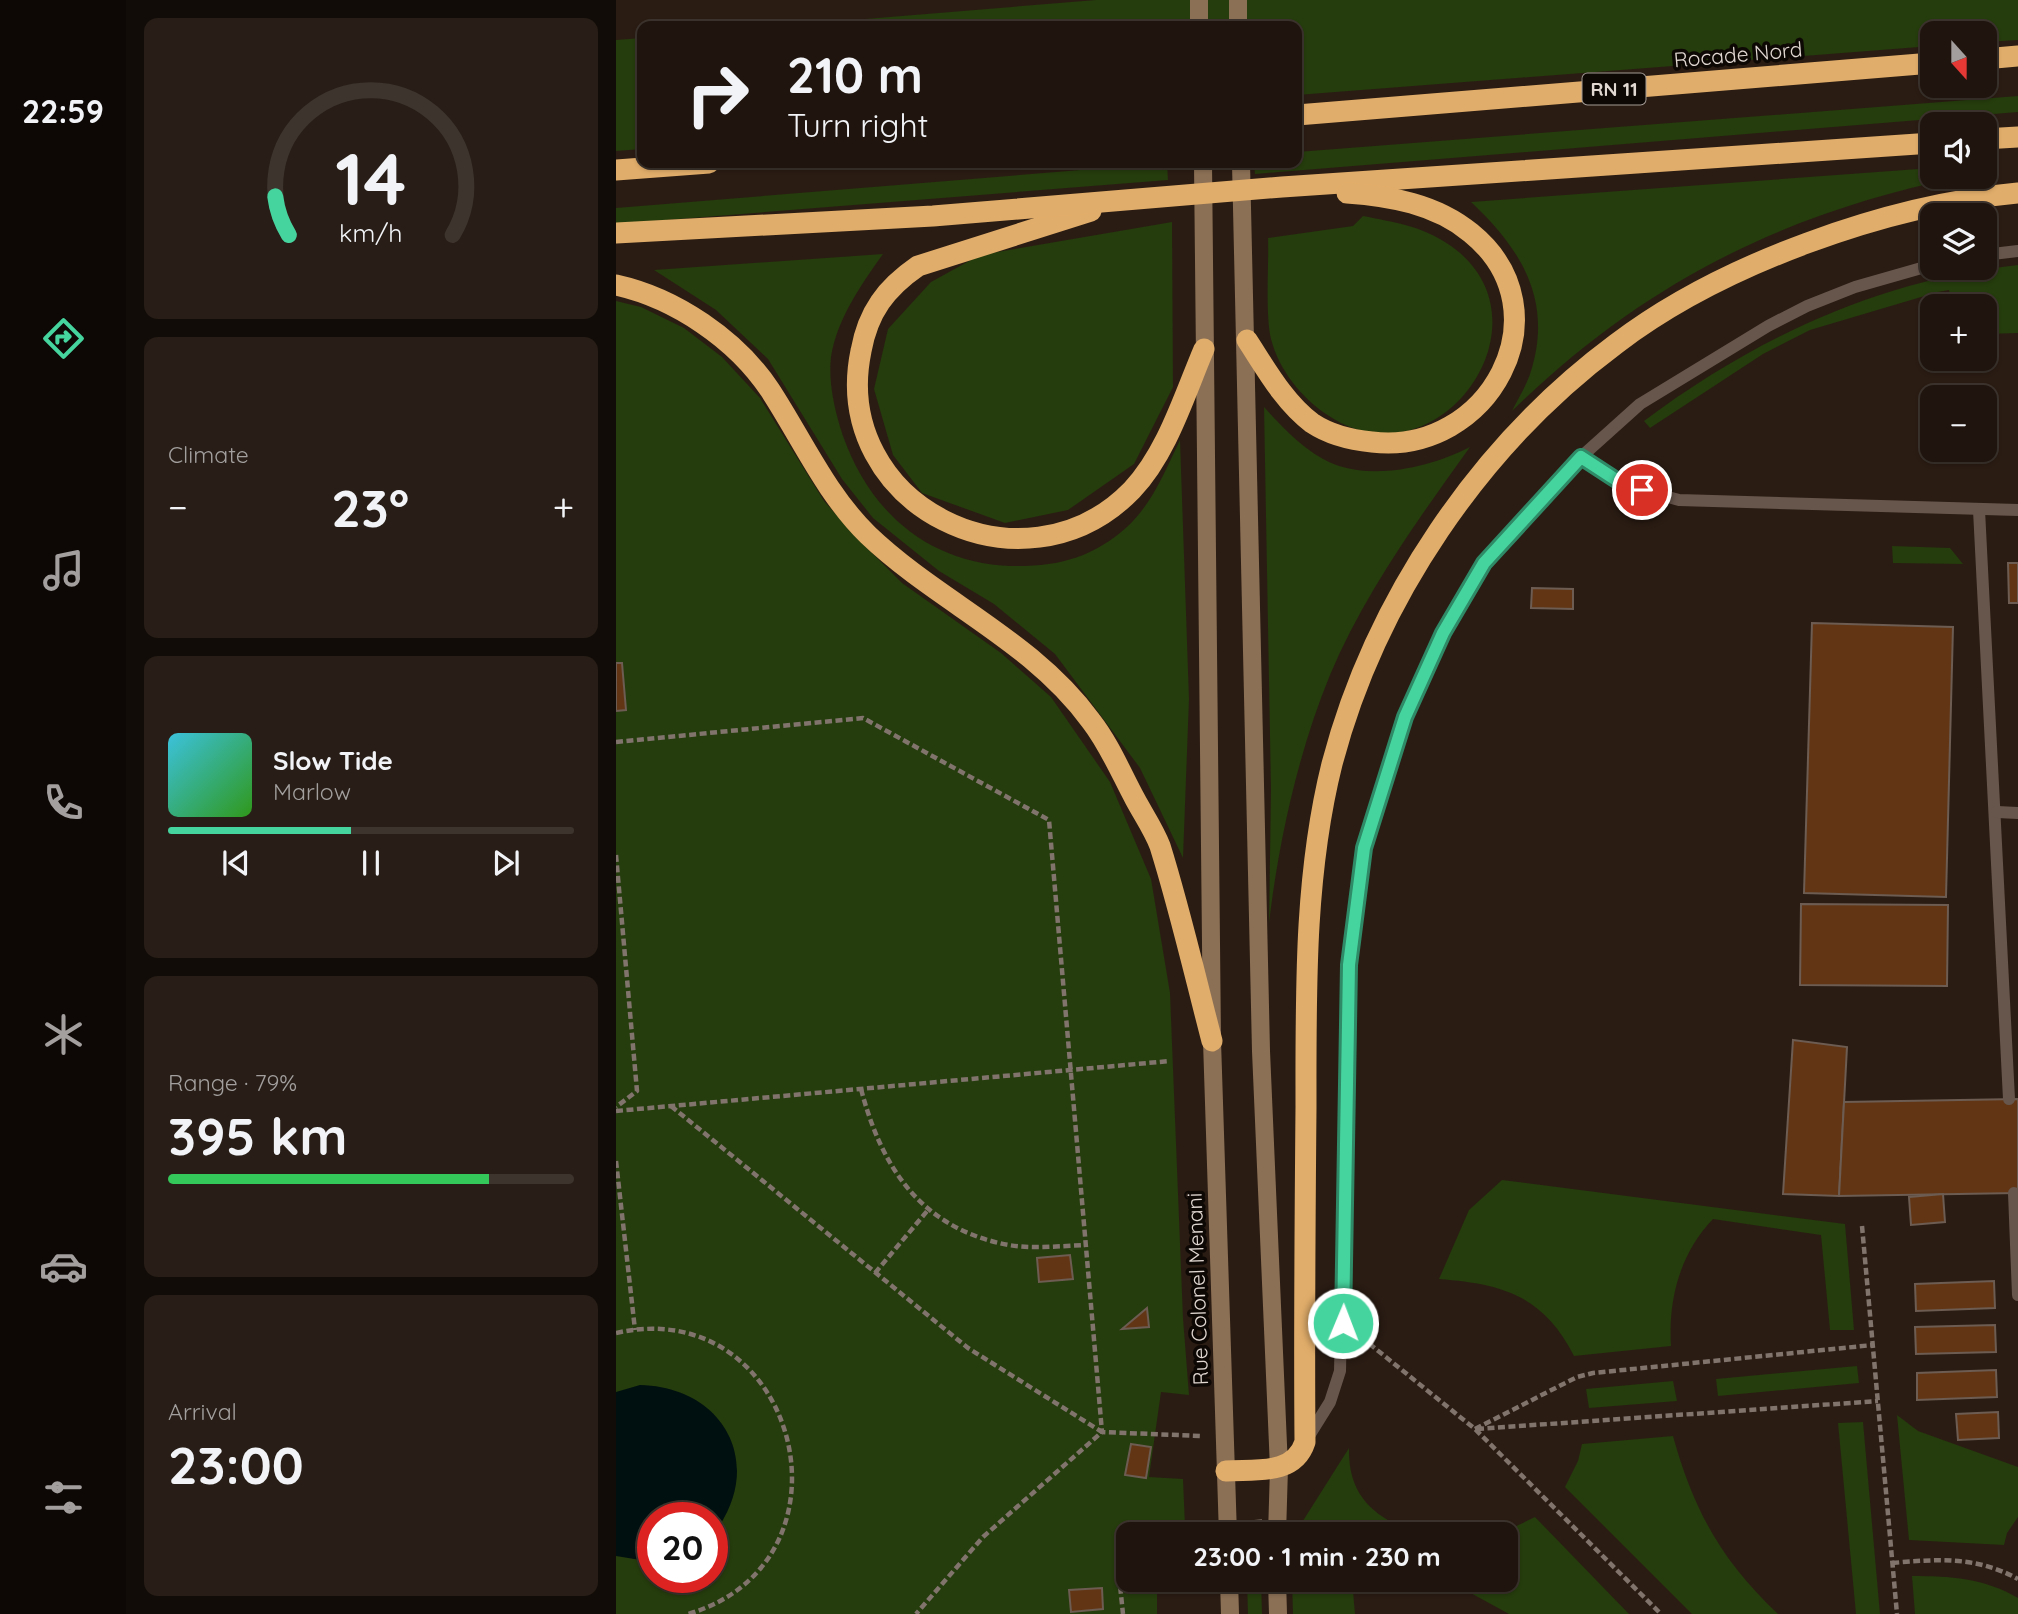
<!DOCTYPE html>
<meta charset="utf-8">
<style>
body{margin:0;font-family:Quicksand,sans-serif;background:#281e17;color:#f1f3f6;height:100vh;display:flex;flex-direction:column;font-size:26px;white-space:nowrap}
*{box-sizing:border-box;margin:0}
p{font-size:23px;color:#a29f9e}
.icon{flex:none;width:38px;height:38px;fill:none;stroke:currentColor;stroke-width:2;stroke-linecap:round;stroke-linejoin:round}
.map{position:relative;flex:1;overflow:hidden}
.details{display:flex;flex-direction:column;gap:18px;padding:18px;background:#120c08;width:490px}
.details>*{flex:none}
.top-card{position:absolute;left:21px;top:21px;width:665px;height:147px;border-radius:14px;box-shadow:0 2px 5px #0004,0 0 0 2px #3d342e;background:#20150e;color:#f1f3f6;overflow:hidden}
.needle{width:46px;rotate:159deg}
.fabs{position:absolute;left:1304px;top:21px;display:grid;gap:14px}
.fabs a{display:grid;place-items:center;width:77px;height:77px;border-radius:14px;background:#20150e;box-shadow:0 2px 5px #0004,0 0 0 2px #3d342e;font-size:35px}
.speed{position:absolute;left:21px;top:1502px;display:flex;gap:14px;font-size:35px;font-weight:700;text-align:center}
.speed>*{display:grid;place-content:center;width:91px;height:91px;border-radius:50%;background:#20150e;box-shadow:0 2px 5px #0004,0 0 0 2px #3d342e;line-height:1}
.speed .limit{border:10px solid #d22;background:#fff;color:#111}
.pin{position:absolute;display:grid;place-items:center;width:60px;height:60px;color:#fff;margin:-30px;border:4px solid #fff;border-radius:50%;box-shadow:0 2px 7px #0007}
.me{position:absolute;width:77px;margin:-38px;rotate:1deg;stroke-linejoin:round;filter:drop-shadow(0 0 5px #0008)}
.turn{display:flex;align-items:center;gap:24px;height:147px;padding:0 35px;font-size:32px}
.turn .icon{width:91px;height:91px;stroke-width:2.5}
.turn b{display:block;font-size:49px;line-height:60px}
.big{font-size:52px;font-weight:700;line-height:1.1}
.details .widget{flex:1;display:flex;flex-direction:column;justify-content:center;gap:10px;min-width:0;padding:0 24px;border-radius:14px;background:#281e17}
.details .dial{align-items:center;gap:0}
.dial svg{height:182px;overflow:visible;fill:none;stroke:#3d342e;stroke-width:7;stroke-linecap:round;text-anchor:middle}
.dial text{fill:#f1f3f6;stroke:none}
.song{display:flex;align-items:center;gap:21px}
.cover{width:84px;height:84px;border-radius:10px;background:linear-gradient(135deg,hsl(190 70% 55%),hsl(110 70% 35%))}
.played{height:7px;border-radius:4px;background:linear-gradient(90deg,#46d49e 45%,#3d342e 45%)}
.keys{display:flex;justify-content:space-around;direction:ltr}
.heat{display:flex;justify-content:space-between;align-items:center;font-size:38px;direction:ltr}
.charge{height:10px;border-radius:5px;background:linear-gradient(90deg,#34c759 79%,#3d342e 0)}
.trip{position:absolute;left:500px;top:1522px;width:402px;height:70px;border-radius:14px;background:#20150e;box-shadow:0 2px 5px #0004,0 0 0 2px #3d342e;font-weight:700;line-height:70px;text-align:center}
main{display:flex;flex:1;min-height:0}
.menu{display:flex;flex-direction:column;width:126px;justify-content:space-around;align-items:center;background:#0d0806;color:#a29f9e}
.menu .icon{width:49px;height:49px}
.menu .current{color:#46d49e}
.menu b{font-size:32px;color:#f1f3f6}
.map>svg:first-child{display:block}
.green{fill:#253c0d;fill-rule:evenodd}
.water{fill:#001010}
.building{fill:#623615;stroke:#6c5c51;stroke-width:2}
.lines{fill:none;stroke-linecap:round;stroke-linejoin:round}
.path{stroke:#80746d;stroke-width:4.5;stroke-dasharray:7 3.5;stroke-linecap:butt}
.lane{stroke:#67564c;stroke-width:12}
.secondary{stroke:#8c7055;stroke-width:18}
.highway{stroke:#e1ad6a;stroke-width:21}
.route-casing{stroke:#2e8a67;stroke-width:18}
.route{stroke:#46d49e;stroke-width:12}
.labels{text-anchor:middle;stroke-width:7;stroke-linejoin:round;paint-order:stroke}
.shield{fill:#0e0805;stroke:#a29a94;stroke-width:2}
.shield-label{font-size:19px;font-weight:bold;fill:#e1d8d2}
.street-label{font-size:21px;fill:#e1d8d2;stroke:#0e0805}
</style>
<main>
<nav class="menu">
<b>22:59</b>
<svg class="icon current" aria-label="directions" viewBox="0 0 24 24"><path d="M12 3l9 9-9 9-9-9zM9 14v-3h6M13 9l2 2-2 2"/></svg>
<svg class="icon" aria-label="music" viewBox="0 0 24 24"><path d="M9 18V5l10-2v13"/><circle cx="6" cy="18" r="3"/><circle cx="16" cy="16" r="3"/></svg>
<svg class="icon" aria-label="phone" viewBox="0 0 24 24"><path d="M5 4h4l2 5-3 2q2 4 5 5l2-3 5 2v4C11 20 4 13 5 4z"/></svg>
<svg class="icon" aria-label="climate" viewBox="0 0 24 24"><path d="M12 3v18M4 7l16 10M4 17L20 7"/></svg>
<svg class="icon" aria-label="car" viewBox="0 0 24 24"><path d="M5 17H2v-5l4-1 3-4h7l3 4 3 1v5h-3M9 17h6M6 11h13"/><circle cx="7" cy="17" r="2"/><circle cx="17" cy="17" r="2"/></svg>
<svg class="icon" aria-label="filters" viewBox="0 0 24 24"><path d="M4 7h16M4 17h16"/><circle cx="9" cy="7" r="2"/><circle cx="15" cy="17" r="2"/></svg>
</nav>
<section class="details">
<div class="widget dial"><svg viewBox="0 0 100 80">
<path d="M14 69A42 42 0 1 1 86 69"/>
<path d="M14 69A42 42 0 0 1 8 52" stroke="#46d49e"/>
<text x="50" y="56" font-size="32" font-weight="700">14</text>
<text x="50" y="72" font-size="11">km/h</text>
</svg></div>
<div class="widget"><p>Climate</p>
<div class="heat"><a>−</a><b class="big">23°</b><a>+</a></div>
</div>
<div class="widget">
<div class="song"><i class="cover"></i><div><b>Slow Tide</b><p>Marlow</p></div></div>
<div class="played"></div>
<div class="keys"><svg class="icon" aria-label="previous" viewBox="0 0 24 24"><path d="M18 5L8 12l10 7zM5 5v14"/></svg><svg class="icon" aria-label="pause" viewBox="0 0 24 24"><path d="M8 5v14M16 5v14"/></svg><svg class="icon" aria-label="next" viewBox="0 0 24 24"><path d="M6 5l10 7-10 7zM19 5v14"/></svg></div>
</div>
<div class="widget"><p>Range · 79%</p><b class="big">395 km</b><div class="charge"></div></div>
<div class="widget"><p>Arrival</p><b class="big">23:00</b></div>
</section>
<div class="map">
<svg width="1402" height="1614" viewBox="0 0 1402 1614">
<rect width="100%" height="100%" fill="#2a1c13"/>
<g class="green">
<path d="M480 0H1402V40L1369 42 1368 33H1316V46L681 95V26H164Z"/>
<path d="M26 38V149L0 151V40Z"/>
<path d="M1402 96V112L639 174 638 163H681V152Z"/>
<path d="M551 163 552 180 0 224V208Z"/>
<path d="M1316 168V177H1344C1167 213 1026 284 896 411 902 398 911 385 915 371 937 300 905 249 855 202Z"/>
<path d="M747 216C777 222 806 226 832 244 944 318 822 492 710 414 685 397 663 370 655 339 649 313 653 267 652 238L737 226Z"/>
<path d="M556 222 557 387 518 464 452 510 389 523 306 493 277 455 258 389 272 329 315 282 364 255Z"/>
<path d="M267 254C245 285 221 319 215 357 212 382 219 412 227 436 254 512 312 563 395 566 441 567 477 558 512 526 537 502 549 471 564 440L573 699 567 858 524 768 439 654 378 604 323 571 257 518 226 479 152 359 100 310 38 270Z"/>
<path d="M1402 265V333L1369 334 1368 306H1336L1333 290 1322 292 1194 330 1147 354 1034 428 1028 421C1139 338 1263 280 1402 265Z"/>
<path d="M0 301 25 307 68 328 106 357 144 398 208 501 240 537 286 583 385 653 435 697 494 782 535 879 554 993 567 1318 573 1395 545 1392 533 1477 567 1479 569 1526 542 1535H513V1580H541V1614H0ZM37 1517H96V1577H37Z"/>
<path d="M648 407C668 429 693 456 723 466 764 479 817 466 854 447 803 518 748 594 714 675 682 753 663 840 653 923L655 790Z"/>
<path d="M1276 546 1334 548 1347 564 1277 563Z"/>
<path d="M886 1180 1229 1224 1238 1330H1214L1205 1235 1097 1219C1064 1253 1052 1300 1055 1346L958 1356C927 1295 886 1284 823 1279L853 1210Z"/>
<path d="M1241 1366 1243 1383 1102 1396 1100 1379Z"/>
<path d="M1057 1381 1061 1401 973 1408 970 1389Z"/>
<path d="M1281 1415 1302 1431 1402 1467V1517L1391 1533 1388 1545 1293 1540Z"/>
<path d="M1247 1422 1264 1614H1240L1222 1423Z"/>
<path d="M1057 1436C1078 1511 1105 1560 1162 1614H1076L949 1487 962 1461 966 1444Z"/>
<path d="M733 1448C732 1499 761 1519 805 1535H678Z"/>
<path d="M919 1517 1013 1614H893L831 1580H891V1535H882Z"/>
<path d="M1296 1576C1334 1576 1368 1578 1402 1598V1614H1299Z"/>
<path d="M631 1580H645L646 1614H632Z"/>
<path d="M676 1580H736L739 1614H677Z"/>
</g>
<path class="water" d="M24 1385C110 1387 151 1467 96 1536V1517H37V1562L0 1556V1392Z"/>
<g class="building">
<path d="M1392 563H1402V603H1393Z"/>
<path d="M916 588 957 589V609L915 608Z"/>
<path d="M1196 623 1337 627 1330 897 1188 893Z"/>
<path d="M0 663H6L10 710 0 711Z"/>
<path d="M1185 904 1332 905 1331 986 1184 985Z"/>
<path d="M1177 1040 1231 1047 1223 1196 1167 1194Z"/>
<path d="M1402 1099V1193L1223 1196 1228 1102Z"/>
<path d="M1327 1194 1329 1222 1295 1225 1293 1197Z"/>
<path d="M454 1255 457 1279 423 1282 421 1258Z"/>
<path d="M1378 1281 1379 1308 1300 1311 1299 1284Z"/>
<path d="M531 1308 533 1327 506 1329Z"/>
<path d="M1379 1325 1380 1352 1300 1354 1299 1327Z"/>
<path d="M1380 1370 1381 1397 1301 1400V1373Z"/>
<path d="M1382 1412 1383 1438 1342 1440 1340 1414Z"/>
<path d="M515 1444 535 1447 530 1478 509 1475Z"/>
<path d="M645 1520 647 1535H630L629 1522Z"/>
<path d="M486 1588 487 1609 455 1612 453 1590Z"/>
</g>
<g class="lines">
<g class="path">
<path d="M0 742 247 718 433 820 486 1432 585 1436"/>
<path d="M0 855 21 1091 0 1107"/>
<path d="M245 1089C265 1165 302 1224 383 1243 410 1250 442 1246 469 1245"/>
<path d="M55 1106 352 1348 486 1432 367 1537 300 1614"/>
<path d="M0 1111 554 1061"/>
<path d="M0 1161 19 1330"/>
<path d="M1246 1226 1281 1614"/>
<path d="M259 1273 312 1210"/>
<path d="M0 1333C182 1292 250 1562 72 1614"/>
<path d="M745 1337 859 1429 1045 1614"/>
<path d="M859 1429 961 1377 977 1373 1257 1345"/>
<path d="M861 1429 1262 1401"/>
<path d="M1276 1563C1322 1559 1360 1556 1402 1579"/>
<path d="M502 1566 507 1614"/>
</g>
<g class="lane">
<path d="M1368 255 1402 251"/>
<path d="M965 457 1008 485 1063 500 1402 510"/>
<path d="M1363 510 1393 1099"/>
<path d="M1381 812 1402 813"/>
<path d="M1398 1193 1402 1295"/>
<path d="M691 1439 714 1402 724 1371 733 965 748 848 769 775 817 651 868 563 965 457 1024 404 1152 326 1191 306 1239 287 1316 265"/>
</g>
<g class="secondary">
<path d="M583 0V26"/>
<path d="M622 0V26"/>
<path d="M587 163 596 1041 612 1535"/>
<path d="M625 163 645 1051 663 1468 661 1535"/>
<path d="M613 1580 614 1614"/>
<path d="M661 1580 662 1614"/>
</g>
<g class="highway">
<path d="M1368 59 1402 56"/>
<path d="M681 115 1316 63"/>
<path d="M1368 139 1402 137"/>
<path d="M0 170 93 163"/>
<path d="M475 211 302 266C270 288 252 312 245 351 213 505 407 602 516 490 551 453 568 396 588 349"/>
<path d="M0 233 317 216 666 187 1316 143"/>
<path d="M0 285C59 298 120 339 154 390 186 439 210 494 252 535 322 602 416 640 475 721 493 744 505 773 519 799 527 814 538 830 544 846 564 910 579 976 596 1041"/>
<path d="M631 340C650 369 668 402 696 423 714 435 735 440 756 442 872 456 952 312 855 233 820 204 774 196 731 193"/>
<path d="M610 1471C639 1469 678 1476 689 1442 688 1330 689 1219 690 1107 690 993 688 876 716 764 759 600 864 445 1000 344 1105 264 1271 205 1402 193"/>
</g>
</g>
<g class="lines">
<g class="route-casing">
<path id="route" d="M727 1323 733 965 748 848 789 717 827 633 868 563 965 457 1008 485 1026 490"/>
</g>
<use href="#route" class="route"/>
</g>
<g class="labels">
<rect class="shield" x="966.5" y="73.5" width="63" height="31" rx="5"/>
<g class="shield-label">
<text x="998" y="96">RN 11</text>
</g>
<g class="street-label">
<text transform="translate(1122 55) rotate(-5)" y="7">Rocade Nord</text>
<text transform="translate(582 1289) rotate(-92)" y="7">Rue Colonel Menani</text>
</g>
</g>
</svg>
<div class="fabs">
<a><svg class="needle" viewBox="-14 -14 28 28"><path d="M0-13l5 13h-10z" fill="#e53935"/><path d="M0 13l5-13h-10z" fill="#a29f9e"/></svg></a>
<a><svg class="icon" aria-label="sound" viewBox="0 0 24 24"><path d="M4 9h4l5-4v14l-5-4H4zM17 9q2 3 0 6"/></svg></a>
<a><svg class="icon" aria-label="layers" viewBox="0 0 24 24"><path d="M12 4l9 5-9 5-9-5zM3 14l9 5 9-5"/></svg></a>
<a>+</a>
<a>−</a>
</div>
<div class="speed"><div class="limit">20</div></div>
<div class="pin" style="left:1026px;top:490px;background:#d93025"><svg class="icon" aria-label="arrive" viewBox="0 0 24 24"><path d="M6 21V4h12l-3 4 3 4H6"/></svg></div>
<svg class="me" style="left:727px;top:1323px" viewBox="-20 -20 40 40"><circle r="17" fill="#46d49e" stroke="#fff" stroke-width="3"/><path d="M0-11L8 9 0 5-8 9z" fill="#fff"/></svg>
<div class="trip">23:00 · 1 min · 230 m</div>
<div class="top-card">
<div class="turn"><svg class="icon" aria-label="right" viewBox="0 0 24 24"><path d="M7 20v-9h11M14 6l5 5-5 5"/></svg><div><b>210 m</b>Turn right</div></div>
</div>
</div>
</main>
